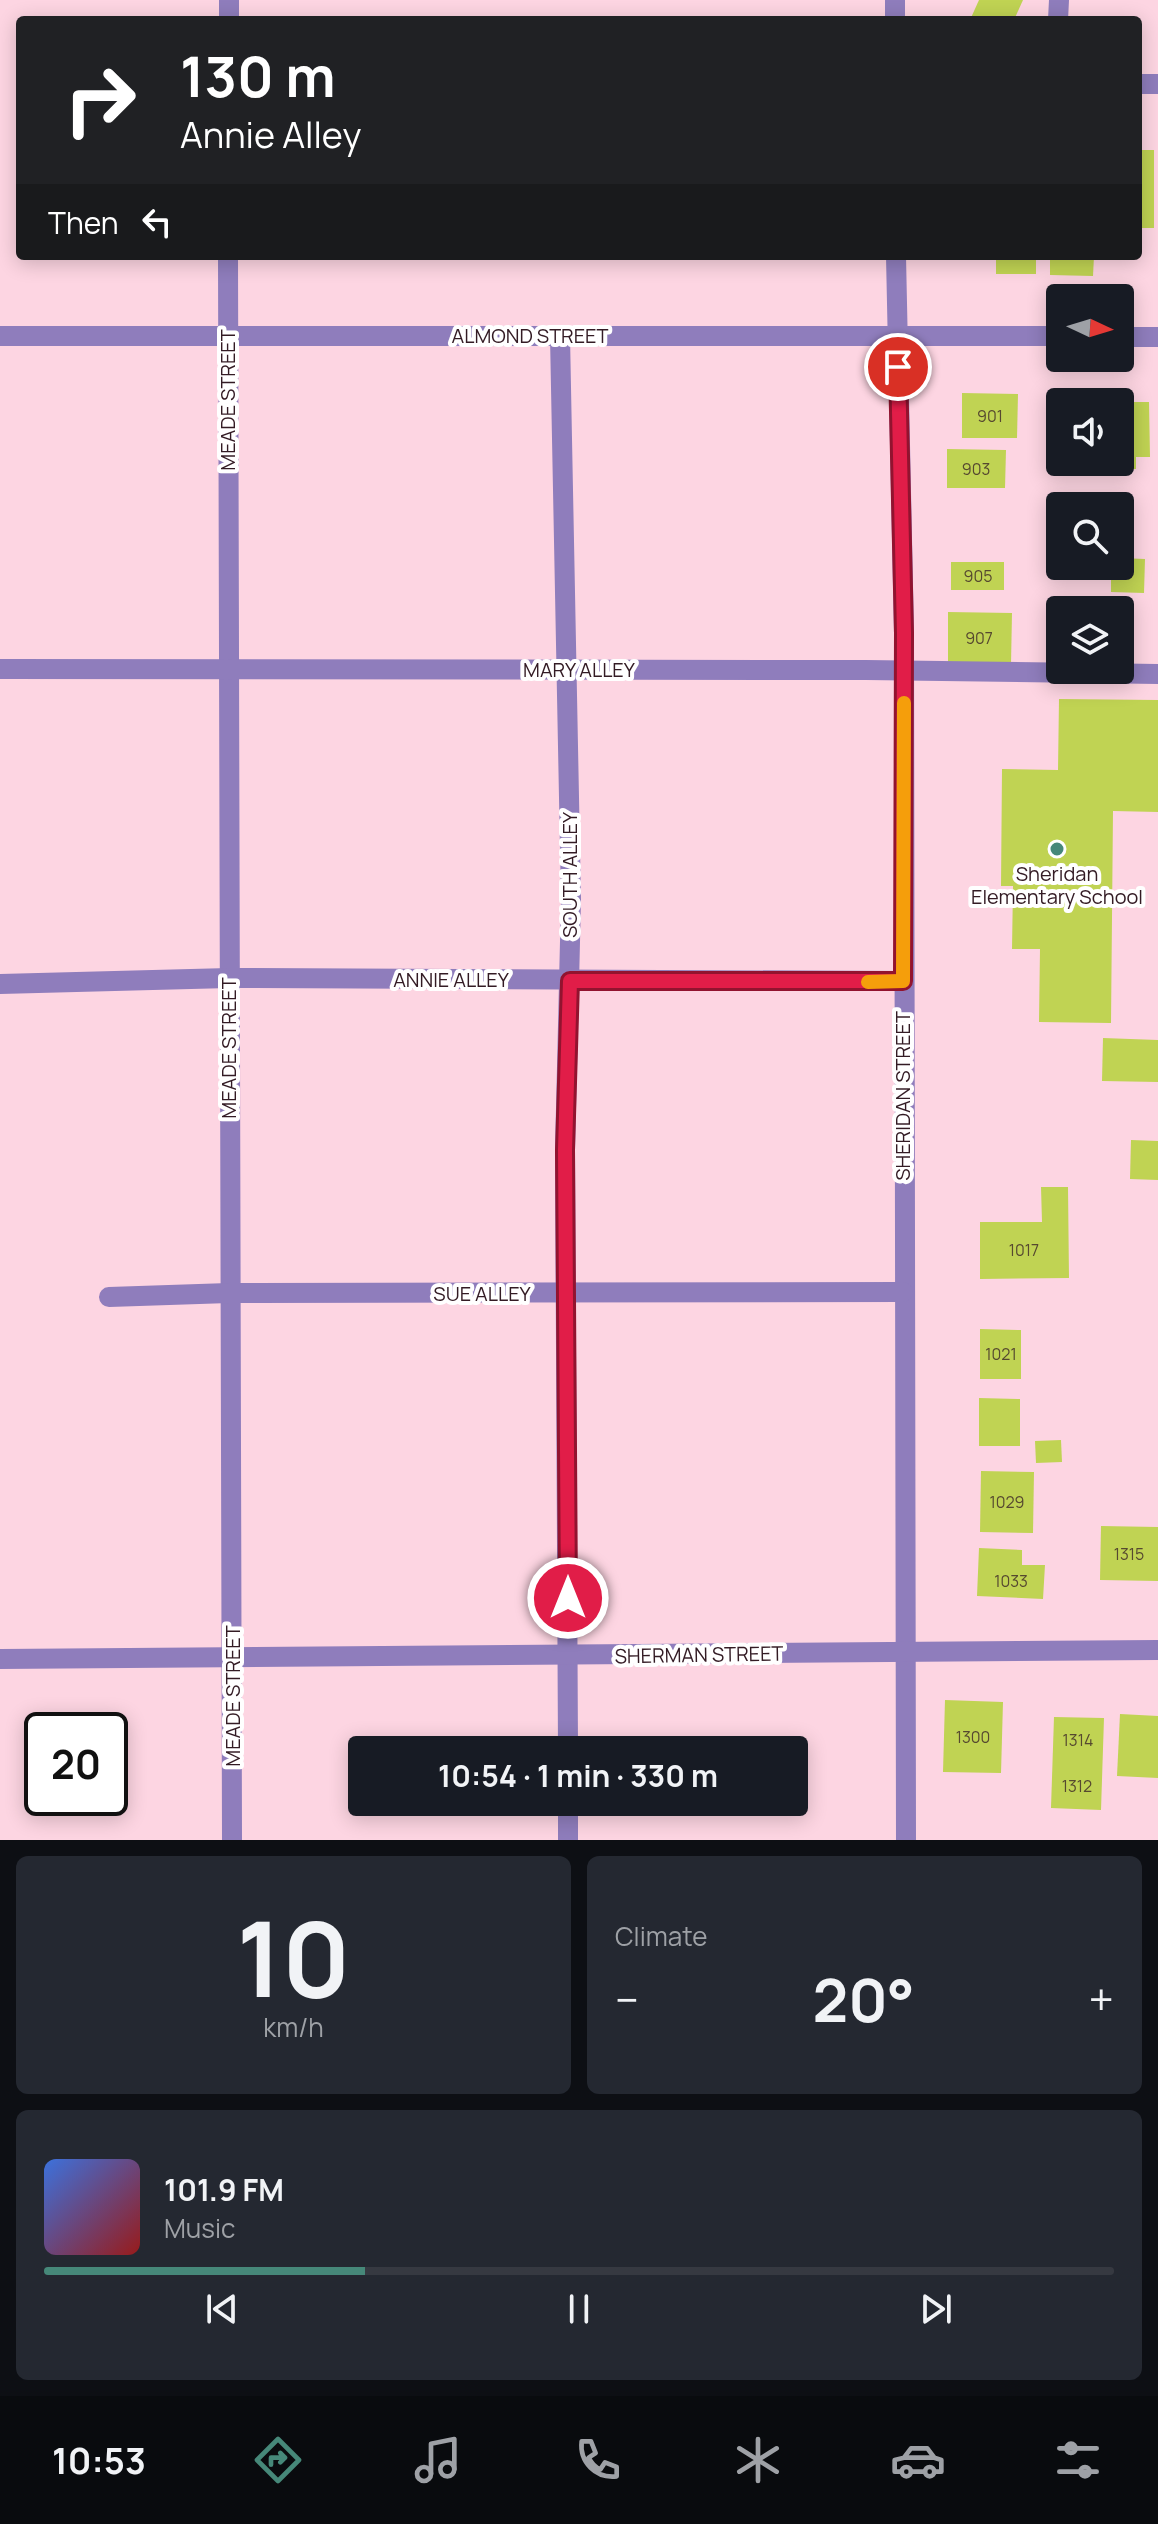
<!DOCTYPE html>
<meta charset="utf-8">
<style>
body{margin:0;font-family:Manrope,sans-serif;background:#242831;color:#f1f3f6;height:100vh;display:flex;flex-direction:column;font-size:30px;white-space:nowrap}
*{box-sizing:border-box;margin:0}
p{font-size:26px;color:#9ea1a6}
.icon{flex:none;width:44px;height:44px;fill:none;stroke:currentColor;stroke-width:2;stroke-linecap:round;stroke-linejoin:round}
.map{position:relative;height:1840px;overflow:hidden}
.side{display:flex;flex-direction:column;gap:16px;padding:16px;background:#0d0f14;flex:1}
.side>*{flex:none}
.hud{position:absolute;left:16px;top:16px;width:1126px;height:244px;border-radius:8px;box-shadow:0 4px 20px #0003;background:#202124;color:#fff;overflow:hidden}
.needle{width:52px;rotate:94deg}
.buttons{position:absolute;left:1046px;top:284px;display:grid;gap:16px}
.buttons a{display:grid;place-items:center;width:88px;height:88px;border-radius:8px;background:#171b24;box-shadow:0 4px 20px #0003;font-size:40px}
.speed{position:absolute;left:24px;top:1712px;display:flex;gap:16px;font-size:40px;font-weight:700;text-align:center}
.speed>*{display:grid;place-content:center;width:104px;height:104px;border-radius:50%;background:#171b24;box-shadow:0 4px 20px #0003;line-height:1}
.speed .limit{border:4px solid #111;border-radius:12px;background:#fff;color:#111}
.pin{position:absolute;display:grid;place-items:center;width:68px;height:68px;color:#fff;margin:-34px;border:4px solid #fff;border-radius:50%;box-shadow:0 2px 8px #0007}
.me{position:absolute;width:88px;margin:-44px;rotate:0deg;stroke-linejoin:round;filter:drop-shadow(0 0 6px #0008)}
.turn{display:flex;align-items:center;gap:28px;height:168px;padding:0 32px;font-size:36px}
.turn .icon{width:104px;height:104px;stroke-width:2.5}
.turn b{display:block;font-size:56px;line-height:68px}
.then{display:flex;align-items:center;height:76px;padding:0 32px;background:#0003;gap:16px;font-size:30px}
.big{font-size:60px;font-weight:700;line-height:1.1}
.side .tile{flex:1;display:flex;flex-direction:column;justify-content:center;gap:12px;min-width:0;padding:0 28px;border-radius:12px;background:#242831}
.side .dial{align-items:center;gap:0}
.dial b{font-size:104px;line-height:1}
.song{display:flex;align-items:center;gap:24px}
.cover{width:96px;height:96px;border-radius:12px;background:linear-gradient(135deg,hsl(220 70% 55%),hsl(0 70% 35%))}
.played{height:8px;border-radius:4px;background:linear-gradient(90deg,#468879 30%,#363941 30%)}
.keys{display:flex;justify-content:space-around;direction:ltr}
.heat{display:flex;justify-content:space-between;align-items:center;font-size:44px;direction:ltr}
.side .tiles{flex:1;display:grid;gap:16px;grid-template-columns:1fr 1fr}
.tile:last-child{grid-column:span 2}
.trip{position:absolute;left:348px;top:1736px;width:460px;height:80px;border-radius:8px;background:#171b24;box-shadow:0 4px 20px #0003;font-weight:700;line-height:80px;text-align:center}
.menu{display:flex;height:128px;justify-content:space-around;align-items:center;background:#090b0e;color:#9ea1a6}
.menu .icon{width:56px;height:56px}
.menu .on{color:#468879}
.menu b{font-size:36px;color:#f1f3f6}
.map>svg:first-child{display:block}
.building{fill:#c0d353}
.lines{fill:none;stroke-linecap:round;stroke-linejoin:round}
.minor{stroke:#8f7dbc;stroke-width:20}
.route-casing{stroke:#92132f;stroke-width:20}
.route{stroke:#e11d48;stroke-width:14}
.slow{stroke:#f59e0b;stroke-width:14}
.poi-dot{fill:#468879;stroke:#fff;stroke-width:3}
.labels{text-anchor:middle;stroke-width:8;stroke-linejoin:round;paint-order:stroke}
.number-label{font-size:16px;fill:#564930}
.street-label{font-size:20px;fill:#331b24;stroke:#fff}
.poi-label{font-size:20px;fill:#331b24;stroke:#fff}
</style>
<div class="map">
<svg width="1158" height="1840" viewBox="0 0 1158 1840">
<rect width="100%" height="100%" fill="#fdd5e2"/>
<g class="building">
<path d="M979 0H1023L1014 20H970Z"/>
<rect x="1138" y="150" width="16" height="78"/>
<rect x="996" y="256" width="40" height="18"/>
<path d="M1050 256H1094L1093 276 1050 275Z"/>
<path d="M962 393 1018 394 1017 438H962Z"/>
<path d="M1122 402H1149L1150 457H1136V469L1104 470V462H1120Z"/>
<path d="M947 449 1006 450 1005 488H947Z"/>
<path d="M1120 558 1145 559 1144 593 1111 592V566H1120Z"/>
<rect x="951" y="562" width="53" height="28"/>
<path d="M948 612 1012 613 1011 664H948Z"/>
<path d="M1059 699 1158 700V812L1113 811 1111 1023 1039 1022 1040 949H1012L1013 886H1001L1002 769 1058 770Z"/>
<path d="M1103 1038 1158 1040V1082L1102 1081Z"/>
<path d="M1131 1140 1158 1141V1180L1130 1179Z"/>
<path d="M1041 1187H1068L1069 1278 980 1279V1222H1042Z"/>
<path d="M980 1329 1021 1330V1379H980Z"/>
<path d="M979 1398 1020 1399V1446H979Z"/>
<path d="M1061 1440 1062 1462 1036 1463 1035 1441Z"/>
<path d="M981 1471 1034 1472 1033 1533 980 1532Z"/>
<path d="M1101 1526 1158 1527V1581L1100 1580Z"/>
<path d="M979 1548 1022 1550V1565H1045L1043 1599 977 1596Z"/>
<path d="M945 1700 1003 1702 1001 1773 943 1772Z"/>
<path d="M1120 1714 1158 1716V1778L1117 1776Z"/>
<path d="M1054 1717 1104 1718 1101 1810 1051 1808Z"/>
</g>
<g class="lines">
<g class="minor">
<path d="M895 0V20"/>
<path d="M229 20V0"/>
<path d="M1058 20 1059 0"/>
<path d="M1138 84H1158"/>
<path d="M228 256 232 1840"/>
<path d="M896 256 904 633 906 1840"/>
<path d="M0 336H1060"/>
<path d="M560 336 571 900 565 1150 568 1750"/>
<path d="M1120 337H1158"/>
<path d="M0 669 866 670 1158 674"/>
<path d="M0 984 229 978 903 981"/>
<path d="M109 1297 229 1293 903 1292"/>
<path d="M0 1659 1158 1650"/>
<path d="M568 1802V1840"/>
</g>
</g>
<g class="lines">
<g class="route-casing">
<path id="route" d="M568 1598 565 1150 570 981H903L904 633 898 367"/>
</g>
<use href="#route" class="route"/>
<path class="slow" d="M868 982 903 981 904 703"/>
</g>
<circle class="poi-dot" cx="1057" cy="849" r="8"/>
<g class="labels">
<g class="number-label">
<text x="990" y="422">901</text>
<text x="976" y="475">903</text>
<text x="978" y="582">905</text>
<text x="979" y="644">907</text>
<text x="1024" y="1256">1017</text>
<text x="1001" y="1360">1021</text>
<text x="1007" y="1508">1029</text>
<text x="1129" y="1560">1315</text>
<text x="1011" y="1587">1033</text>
<text x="973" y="1743">1300</text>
<text x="1078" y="1746">1314</text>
<text x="1077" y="1792">1312</text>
</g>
<g class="street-label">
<text x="530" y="343">ALMOND STREET</text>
<text transform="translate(228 400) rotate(-90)" y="7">MEADE STREET</text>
<text x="579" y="677">MARY ALLEY</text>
<text transform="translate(570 875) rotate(-90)" y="7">SOUTH ALLEY</text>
<text x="451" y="987">ANNIE ALLEY</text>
<text transform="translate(229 1048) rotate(-90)" y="7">MEADE STREET</text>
<text transform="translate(903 1096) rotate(-90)" y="7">SHERIDAN STREET</text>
<text x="482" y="1301">SUE ALLEY</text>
<text transform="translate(699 1655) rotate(-1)" y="7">SHERMAN STREET</text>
<text transform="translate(233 1696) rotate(-90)" y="7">MEADE STREET</text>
</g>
<g class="poi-label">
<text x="1057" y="881">Sheridan<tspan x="1057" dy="23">Elementary School</tspan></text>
</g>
</g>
</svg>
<div class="buttons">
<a><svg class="needle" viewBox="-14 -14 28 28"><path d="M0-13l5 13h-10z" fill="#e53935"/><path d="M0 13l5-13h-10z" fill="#9ea1a6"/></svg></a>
<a><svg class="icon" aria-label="sound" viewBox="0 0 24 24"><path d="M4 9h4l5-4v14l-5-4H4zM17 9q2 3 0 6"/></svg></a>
<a><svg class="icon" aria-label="search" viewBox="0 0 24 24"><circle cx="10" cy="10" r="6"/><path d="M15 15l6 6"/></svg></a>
<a><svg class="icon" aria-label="layers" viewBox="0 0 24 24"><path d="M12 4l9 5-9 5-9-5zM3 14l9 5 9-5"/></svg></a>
</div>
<div class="speed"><div class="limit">20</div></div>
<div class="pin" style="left:898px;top:367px;background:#d93025"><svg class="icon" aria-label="arrive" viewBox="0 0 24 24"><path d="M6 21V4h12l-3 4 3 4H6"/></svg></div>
<svg class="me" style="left:568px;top:1598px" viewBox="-20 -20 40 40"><circle r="17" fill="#e11d48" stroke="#fff" stroke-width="3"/><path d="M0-11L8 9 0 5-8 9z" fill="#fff"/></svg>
<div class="trip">10:54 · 1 min · 330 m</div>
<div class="hud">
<div class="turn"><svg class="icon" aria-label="right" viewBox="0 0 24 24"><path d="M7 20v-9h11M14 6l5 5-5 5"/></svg><div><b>130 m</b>Annie Alley</div></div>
<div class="then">Then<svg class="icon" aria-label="left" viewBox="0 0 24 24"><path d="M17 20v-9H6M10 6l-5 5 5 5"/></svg></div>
</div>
</div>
<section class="side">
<div class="tiles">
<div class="tile dial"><b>10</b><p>km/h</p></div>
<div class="tile"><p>Climate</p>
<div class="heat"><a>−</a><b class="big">20°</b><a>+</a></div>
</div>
<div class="tile">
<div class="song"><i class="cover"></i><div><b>101.9 FM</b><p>Music</p></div></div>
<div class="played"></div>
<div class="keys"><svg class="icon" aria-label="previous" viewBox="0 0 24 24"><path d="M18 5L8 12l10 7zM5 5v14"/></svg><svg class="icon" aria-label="pause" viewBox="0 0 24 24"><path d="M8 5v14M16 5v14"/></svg><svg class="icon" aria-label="next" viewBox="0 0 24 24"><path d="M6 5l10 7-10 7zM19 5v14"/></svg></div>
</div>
</div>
</section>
<nav class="menu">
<b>10:53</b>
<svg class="icon on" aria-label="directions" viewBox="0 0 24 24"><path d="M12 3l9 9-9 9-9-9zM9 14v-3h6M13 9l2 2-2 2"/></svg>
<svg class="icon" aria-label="music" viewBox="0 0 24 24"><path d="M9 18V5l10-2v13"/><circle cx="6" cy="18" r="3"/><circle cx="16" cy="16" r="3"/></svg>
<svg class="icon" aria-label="phone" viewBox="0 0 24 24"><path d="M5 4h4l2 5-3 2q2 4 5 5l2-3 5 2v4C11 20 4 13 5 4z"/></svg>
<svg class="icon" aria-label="climate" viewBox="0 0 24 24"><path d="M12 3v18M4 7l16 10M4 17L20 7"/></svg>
<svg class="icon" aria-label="car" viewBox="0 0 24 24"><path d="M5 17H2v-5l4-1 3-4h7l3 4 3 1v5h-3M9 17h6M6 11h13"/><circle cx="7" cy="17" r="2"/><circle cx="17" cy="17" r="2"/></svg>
<svg class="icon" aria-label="filters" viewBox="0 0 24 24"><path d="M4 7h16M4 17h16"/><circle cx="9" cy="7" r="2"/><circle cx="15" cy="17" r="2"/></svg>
</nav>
